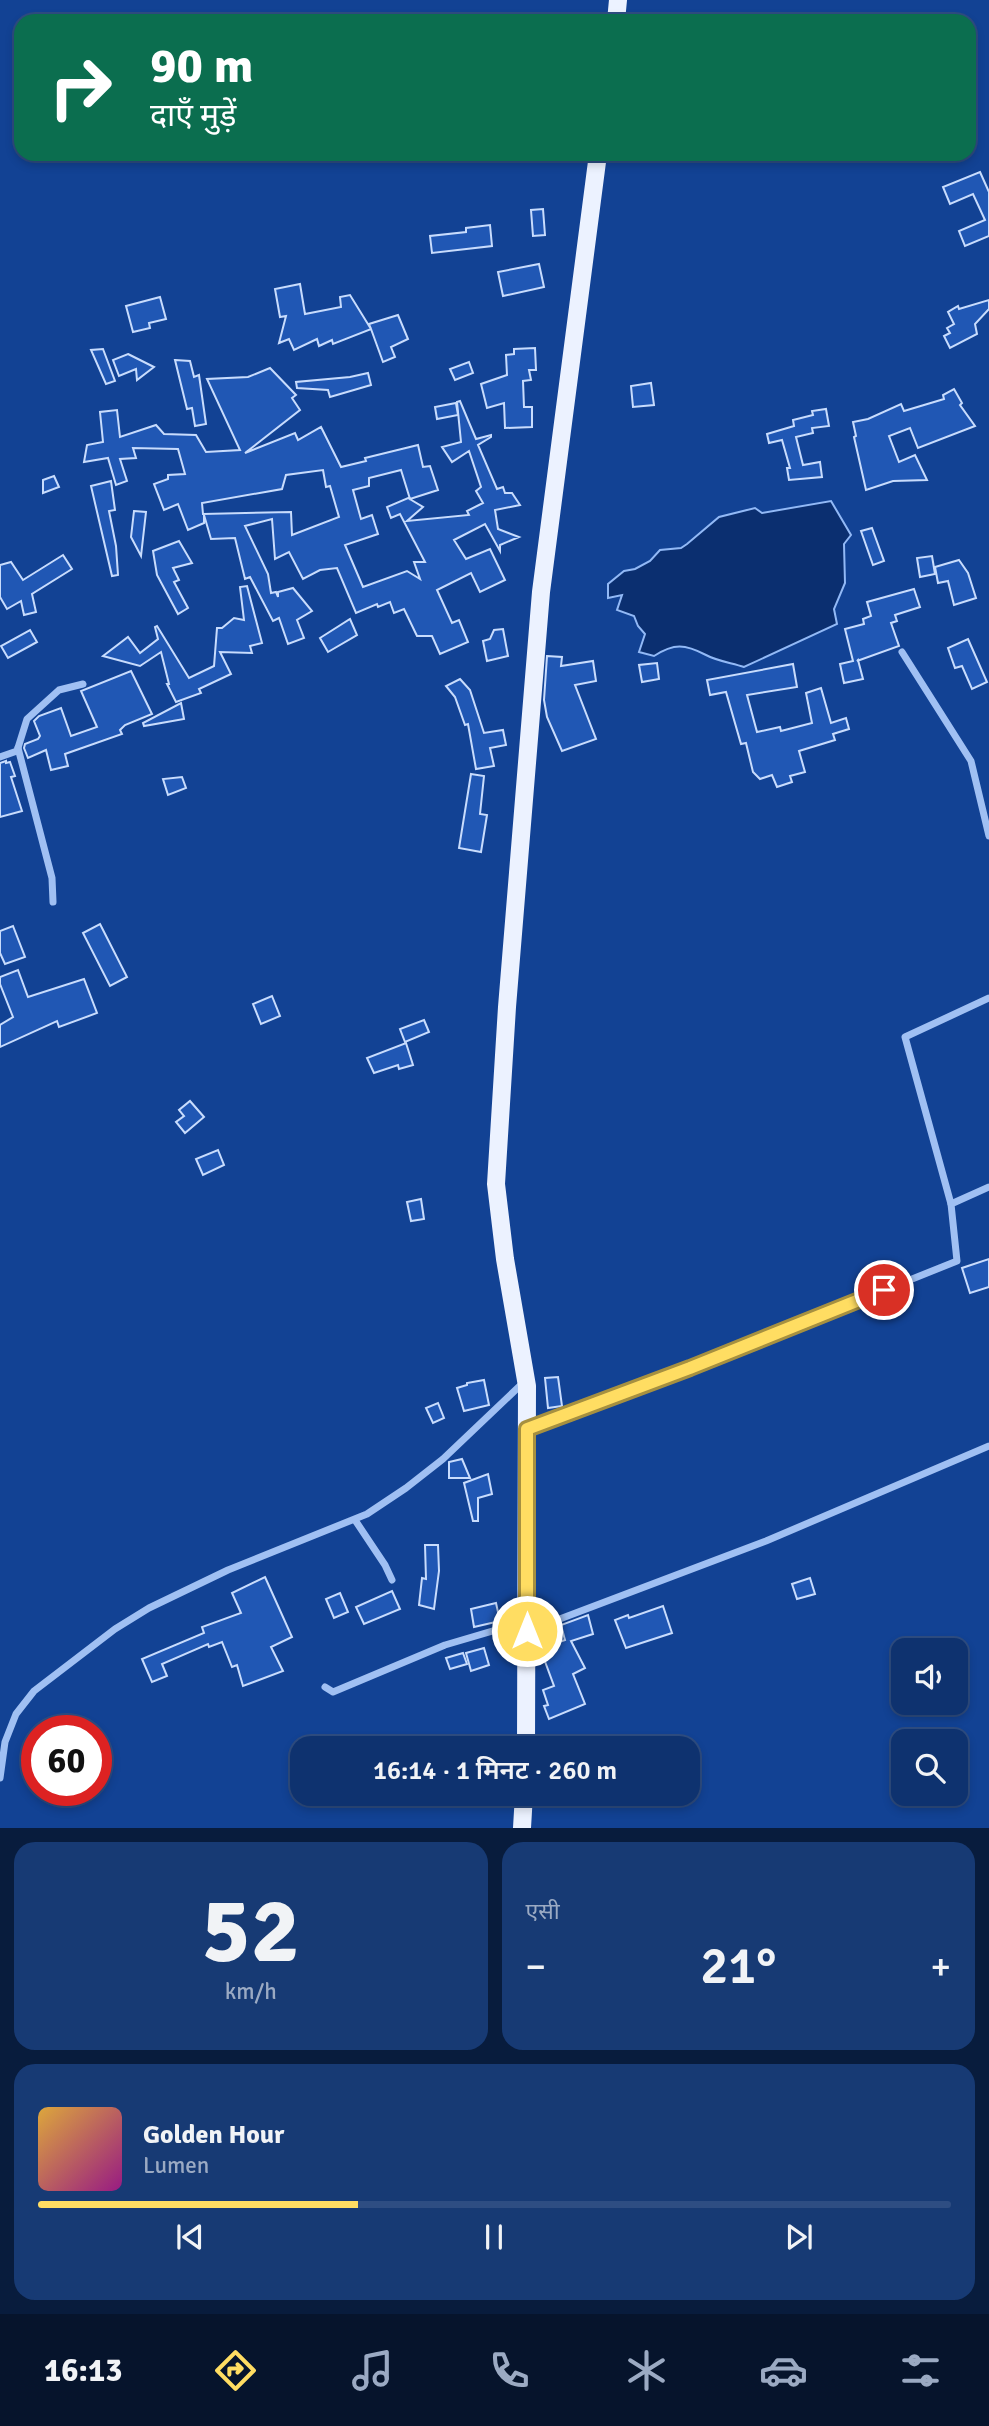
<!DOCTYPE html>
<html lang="hi">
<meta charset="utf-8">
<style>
body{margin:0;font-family:Signika,"Noto Sans Devanagari",sans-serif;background:#173a74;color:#f1f3f6;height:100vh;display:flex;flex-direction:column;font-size:26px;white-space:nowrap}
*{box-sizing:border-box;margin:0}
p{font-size:23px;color:#9baac3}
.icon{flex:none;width:38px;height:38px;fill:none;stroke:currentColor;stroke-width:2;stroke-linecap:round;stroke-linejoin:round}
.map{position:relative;height:1828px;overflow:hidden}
.details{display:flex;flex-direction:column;gap:14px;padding:14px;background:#081c3d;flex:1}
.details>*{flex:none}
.guide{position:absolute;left:14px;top:14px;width:962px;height:147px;border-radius:21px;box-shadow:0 4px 10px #0003,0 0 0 2px #2e4d82;background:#0b6e4f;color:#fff;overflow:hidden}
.controls{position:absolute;left:891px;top:1638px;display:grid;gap:14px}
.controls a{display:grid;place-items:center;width:77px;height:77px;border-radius:14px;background:#0e326f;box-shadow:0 4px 10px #0003,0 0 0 2px #2e4d82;font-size:35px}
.speed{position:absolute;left:21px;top:1715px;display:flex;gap:14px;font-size:35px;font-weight:700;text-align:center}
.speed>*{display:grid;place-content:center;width:91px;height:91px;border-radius:50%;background:#0e326f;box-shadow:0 4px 10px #0003,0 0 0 2px #2e4d82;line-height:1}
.speed .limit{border:10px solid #d22;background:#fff;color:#111}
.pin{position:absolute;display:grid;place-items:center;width:60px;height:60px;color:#fff;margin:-30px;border:4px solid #fff;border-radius:50%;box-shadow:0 2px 7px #0007}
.me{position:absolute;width:77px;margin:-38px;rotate:0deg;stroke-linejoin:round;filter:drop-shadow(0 0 5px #0008)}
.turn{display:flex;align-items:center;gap:24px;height:147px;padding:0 21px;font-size:32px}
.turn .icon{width:91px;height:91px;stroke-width:2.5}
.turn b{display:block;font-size:49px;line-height:60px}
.big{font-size:52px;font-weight:600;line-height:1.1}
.details .card{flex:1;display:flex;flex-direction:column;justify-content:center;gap:10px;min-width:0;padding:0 24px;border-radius:21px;background:#173a74}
.details .dial{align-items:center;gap:0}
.dial b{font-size:91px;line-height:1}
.song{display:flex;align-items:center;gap:21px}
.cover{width:84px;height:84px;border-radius:10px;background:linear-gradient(135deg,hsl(40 70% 55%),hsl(310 70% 35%))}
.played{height:7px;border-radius:4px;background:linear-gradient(90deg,#ffdd62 35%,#2e4d82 35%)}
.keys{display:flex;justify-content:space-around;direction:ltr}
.heat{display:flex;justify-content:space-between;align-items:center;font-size:38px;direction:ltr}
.details .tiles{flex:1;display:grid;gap:14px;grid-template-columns:1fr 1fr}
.card:last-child{grid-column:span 2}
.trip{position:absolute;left:290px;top:1736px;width:410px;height:70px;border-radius:21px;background:#0e326f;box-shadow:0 4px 10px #0003,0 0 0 2px #2e4d82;font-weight:600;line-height:70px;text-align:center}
.tabs{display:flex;height:112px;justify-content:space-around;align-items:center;background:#06142c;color:#9baac3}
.tabs .icon{width:49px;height:49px}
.tabs .on{color:#ffdd62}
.tabs b{font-size:32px;color:#f1f3f6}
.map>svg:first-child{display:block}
.water{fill:#0b2f70;stroke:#92b9f6;stroke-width:2}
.building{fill:#2057b4;stroke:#c8dcfd;stroke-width:2;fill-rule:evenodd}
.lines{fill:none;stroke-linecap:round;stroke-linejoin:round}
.minor{stroke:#a0c0f3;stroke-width:7}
.primary{stroke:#ecf2ff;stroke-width:18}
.route-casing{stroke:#a69040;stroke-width:18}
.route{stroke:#ffdd62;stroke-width:12}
</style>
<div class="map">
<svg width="989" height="1828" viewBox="0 0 989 1828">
<rect width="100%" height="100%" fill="#124294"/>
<path class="water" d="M831 501 851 535 844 544 845 583 834 609 837 624 744 667C732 663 717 661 706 655 685 644 674 643 654 656L639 652 645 634 638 626 634 616 617 610 622 595 608 598V584L624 571 635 569 650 561 660 550 681 548 687 544 719 517 755 508 762 513Z"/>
<g class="building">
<path d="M980 172 989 192V236L965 246 959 231 985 220 973 194 950 204 943 187Z"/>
<path d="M543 209 545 235 533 236 531 210Z"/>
<path d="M490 225 492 246 432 253 430 236 466 232V228Z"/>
<path d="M539 264 544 287 503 296 498 272Z"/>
<path d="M300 284 305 314 341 307 340 297 350 295 371 329 369 324 398 315 408 339 391 347 395 357 383 362 371 329 333 344 332 340 319 346 317 339 294 350 289 339 279 343 286 316 280 317 275 289Z"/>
<path d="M160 297 166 319 149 323 150 328 133 332 126 306Z"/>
<path d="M989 300V309L975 324 977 334 950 348 944 336 950 333 947 328 954 324 948 312 958 306 959 309Z"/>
<path d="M535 348 536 370H529L531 380 523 381 524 407H532V427L505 428 504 403 487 408 481 384 507 375 506 355 514 354V349Z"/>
<path d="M103 349 115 381 106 384 91 350Z"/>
<path d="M128 354 154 367 137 380 136 369 119 376 113 360Z"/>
<path d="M175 360 190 361 194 377 199 375 206 424 195 426 192 408 187 409Z"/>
<path d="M469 362 473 373 455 380 450 369Z"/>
<path d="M270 368 296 395 292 398 300 410 245 453 295 433 298 440 321 427 341 467 366 461 365 458 418 445 423 467 430 466 438 490 410 499 401 470 369 478V486L353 490 361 519 372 515 378 534 345 545 363 587 407 571 420 579 414 562H425L400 514 391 518 387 507 408 498 423 507 407 521 469 515 467 511 483 503 476 491 481 487 469 451 452 462 442 447 461 442 457 402 460 401 476 439 491 435V437L478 445 497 489 503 487 505 493H512L520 505 495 510 498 529 519 537 500 545V551L485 524 454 540 466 559 490 549 505 580 480 592 471 573 437 590 452 623 459 620 468 642 440 654 432 636H417L404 609 394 613 390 602 378 607 377 604 356 613 337 568 320 570 303 579 289 552 275 559 272 519 245 526 268 574 271 593 276 592 278 597V592L293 588 312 611 297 620 304 638 288 644 279 618 273 621 250 577 245 579 235 538 211 539 204 515V523L188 530 178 504 164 510 154 484 168 479V475L185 474 178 449 133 448 136 458 120 459 127 481 116 485 108 458 84 462 87 445 103 442 100 412 117 410 120 437 156 425 164 434 196 435 206 452 240 450 207 379 248 377ZM323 470 326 487 330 486 339 517 292 535 291 512 203 514 202 503 282 489 286 475Z"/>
<path d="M368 373 371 385 330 397 328 390 297 388 296 382 350 377Z"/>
<path d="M651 383 654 405 633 407 631 386Z"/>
<path d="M954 389 962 403 960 405 975 426 918 448 910 428 889 436 899 462 915 455 927 480 893 481 866 490 854 437 856 436 853 422 868 419 901 404 904 411 944 399 943 395Z"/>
<path d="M456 403 458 415 437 419 435 407Z"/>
<path d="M826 409 829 426 812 428 813 433 796 437 803 465 820 462 822 477 789 480 787 468H790L782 440 769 443 767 434 794 426 793 420 813 415 812 411Z"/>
<path d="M54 476 59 487 43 493V480Z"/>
<path d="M111 481 115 510 109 511 116 546 118 575 112 576 91 486Z"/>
<path d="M134 511 146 512 141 556 131 537Z"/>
<path d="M872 528 884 561 873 565 861 531Z"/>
<path d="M179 541 192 563 173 568 179 580 174 582 188 608 178 614 157 575 153 551Z"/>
<path d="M63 555 72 569 32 594 36 612 24 615 21 601 7 609 0 597V565L11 562 23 580Z"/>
<path d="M932 556 935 574 920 577 917 558Z"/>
<path d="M959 560 968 573 976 598 954 605 948 581 938 583 935 567Z"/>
<path d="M247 586 262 643 250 646 252 653 220 652 231 674 199 689 201 693 176 702 167 684H169L161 652 140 666 103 656 128 637 140 653 158 639 155 627 157 626 189 678 214 666 217 628H222L234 618 244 620 240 587Z"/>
<path d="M914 589 920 607 895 615 897 621 891 623 899 646 857 661 858 660 863 679 844 683 840 664 853 661 845 629 864 624 863 619 871 616 867 602Z"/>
<path d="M350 619 357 635 328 652 320 638Z"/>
<path d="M503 629 508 656 487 661 483 641 490 639 494 630Z"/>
<path d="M30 630 37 642 8 658 1 646Z"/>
<path d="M968 639 987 682 972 689 962 666 955 668 948 648Z"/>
<path d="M547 656 562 657 561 666 593 661 596 681 575 685 596 739 562 751 547 717 544 700Z"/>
<path d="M657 663 659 679 642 682 639 665Z"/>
<path d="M793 664 797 687 747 695 757 732 780 727 781 731 812 723 806 693 821 688 831 723 846 718 849 729 833 734 835 740 799 751 805 772 790 776 792 782 777 787 772 775 760 779 753 772 746 743 741 744 726 692 710 695 707 680Z"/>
<path d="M131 671 152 714 125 725 120 730 122 734 65 754 68 766 51 770 46 750 28 758 24 748 25 744 38 739 40 736 34 721 39 716 61 708 71 736 97 727 81 691Z"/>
<path d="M460 679 470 690 484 733 503 730 506 745 490 748 494 766 476 769 468 724 465 725 455 697 446 686Z"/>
<path d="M181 703 184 719 144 726 143 723Z"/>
<path d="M6 761V763L10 762 15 776 11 777 22 811 0 817V763Z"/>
<path d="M471 774 484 776 480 814 487 815 481 852 459 848Z"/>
<path d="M182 777 186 788 168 795 163 779Z"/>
<path d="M100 924 127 977 110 986 83 933Z"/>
<path d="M13 926 25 957 5 964 0 953V931Z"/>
<path d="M18 970 28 997 84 979 97 1013 59 1027 57 1021 0 1047V1025L13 1017 0 984V977Z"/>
<path d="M272 996 280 1016 261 1024 253 1004Z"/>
<path d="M424 1020 429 1032 405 1042 400 1029Z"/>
<path d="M406 1043 413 1065 399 1069 398 1065 374 1073 367 1058Z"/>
<path d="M190 1101 204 1117 185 1133 176 1122 184 1116 179 1110Z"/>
<path d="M218 1150 224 1165 203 1175 196 1159Z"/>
<path d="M421 1199 424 1219 411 1221 407 1202Z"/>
<path d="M989 1259V1287L970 1293 962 1268Z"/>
<path d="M558 1377 562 1406 548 1408 545 1378Z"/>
<path d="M484 1380 489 1405 464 1411 457 1388 467 1385V1383Z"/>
<path d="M438 1403 444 1418 433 1423 426 1408Z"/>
<path d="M462 1459 470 1478H449V1462Z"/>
<path d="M488 1474 492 1494 478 1498V1521H473L464 1483Z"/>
<path d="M425 1545H438L439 1571 434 1609 419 1605 422 1578 426 1579Z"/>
<path d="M265 1577 292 1637 271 1647 283 1671 243 1686 237 1665 232 1667 222 1642 209 1647 208 1644 162 1664 167 1676 152 1682 142 1659 204 1633 202 1627 241 1613 232 1593Z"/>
<path d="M810 1578 815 1594 797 1599 792 1584Z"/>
<path d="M392 1591 400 1609 364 1624 356 1607Z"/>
<path d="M340 1593 348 1612 334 1618 326 1599Z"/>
<path d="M496 1603 500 1621 474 1627 471 1609Z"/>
<path d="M663 1606 672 1633 626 1648 615 1620 628 1615 629 1618Z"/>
<path d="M588 1615 593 1634 571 1641 585 1668 573 1674 585 1704 549 1719 544 1706 548 1705 543 1690 554 1686 540 1648 565 1640 561 1625Z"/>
<path d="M484 1648 489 1665 471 1671 466 1653Z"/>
<path d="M463 1653 467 1664 450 1669 446 1658Z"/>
</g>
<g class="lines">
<g class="minor">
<path d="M902 652 971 761 989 836"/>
<path d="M18 748 52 878 53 902"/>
<path d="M0 757 17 751 27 719 59 690 83 684"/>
<path d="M951 1204 905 1037 989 998"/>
<path d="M528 1428 690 1368 957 1261 951 1204 989 1187"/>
<path d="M355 1520 385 1565 392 1580"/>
<path d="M528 1631 766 1541 989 1446"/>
<path d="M325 1687 333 1692 445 1645 527 1621"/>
<path d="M0 1778 5 1742 16 1714 34 1691 115 1629 149 1608 228 1570 367 1514 406 1488 443 1459 525 1381"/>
</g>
<g class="primary">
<path d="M616 21 618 0"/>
<path d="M526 1748 527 1386 505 1259 496 1184 507 1007 541 592 598 154"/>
<path d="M522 1828 524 1794"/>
</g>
</g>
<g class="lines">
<g class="route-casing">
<path id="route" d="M527 1631V1429L690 1368 884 1290"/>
</g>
<use href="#route" class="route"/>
</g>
</svg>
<div class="controls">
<a><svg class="icon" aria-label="sound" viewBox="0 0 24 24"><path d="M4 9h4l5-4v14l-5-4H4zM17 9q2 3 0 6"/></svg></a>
<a><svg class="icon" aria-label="search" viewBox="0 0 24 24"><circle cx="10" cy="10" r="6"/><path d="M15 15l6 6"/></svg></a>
</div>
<div class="speed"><div class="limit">60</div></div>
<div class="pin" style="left:884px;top:1290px;background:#d93025"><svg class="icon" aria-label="arrive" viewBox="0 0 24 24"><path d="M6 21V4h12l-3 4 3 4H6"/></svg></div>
<svg class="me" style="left:527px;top:1631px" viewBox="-20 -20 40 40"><circle r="17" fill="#ffdd62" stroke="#fff" stroke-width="3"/><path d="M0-11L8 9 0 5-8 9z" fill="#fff"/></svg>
<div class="trip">16:14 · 1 मिनट · 260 m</div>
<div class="guide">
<div class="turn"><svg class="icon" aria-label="right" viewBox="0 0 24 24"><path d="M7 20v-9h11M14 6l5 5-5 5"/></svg><div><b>90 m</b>दाएँ मुड़ें</div></div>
</div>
</div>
<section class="details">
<div class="tiles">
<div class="card dial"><b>52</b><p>km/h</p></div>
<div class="card"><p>एसी</p>
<div class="heat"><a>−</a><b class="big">21°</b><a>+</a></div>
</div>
<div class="card">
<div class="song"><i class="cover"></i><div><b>Golden Hour</b><p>Lumen</p></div></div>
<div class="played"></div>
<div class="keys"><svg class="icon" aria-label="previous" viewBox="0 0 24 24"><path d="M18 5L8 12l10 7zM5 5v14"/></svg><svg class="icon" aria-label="pause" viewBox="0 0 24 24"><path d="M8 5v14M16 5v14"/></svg><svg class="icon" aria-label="next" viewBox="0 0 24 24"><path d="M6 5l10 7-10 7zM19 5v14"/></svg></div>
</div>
</div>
</section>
<nav class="tabs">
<b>16:13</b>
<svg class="icon on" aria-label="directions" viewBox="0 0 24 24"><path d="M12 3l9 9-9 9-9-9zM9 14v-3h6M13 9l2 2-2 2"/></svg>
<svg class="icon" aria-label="music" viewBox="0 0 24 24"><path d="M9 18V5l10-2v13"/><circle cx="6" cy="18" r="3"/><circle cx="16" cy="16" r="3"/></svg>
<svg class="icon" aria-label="phone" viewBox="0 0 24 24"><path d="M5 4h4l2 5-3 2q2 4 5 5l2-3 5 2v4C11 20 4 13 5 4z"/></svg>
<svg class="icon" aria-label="climate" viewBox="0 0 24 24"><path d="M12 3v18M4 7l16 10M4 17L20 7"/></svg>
<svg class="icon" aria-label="car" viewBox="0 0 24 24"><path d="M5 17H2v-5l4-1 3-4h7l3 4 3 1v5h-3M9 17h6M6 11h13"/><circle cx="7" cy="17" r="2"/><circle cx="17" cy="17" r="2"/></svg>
<svg class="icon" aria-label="filters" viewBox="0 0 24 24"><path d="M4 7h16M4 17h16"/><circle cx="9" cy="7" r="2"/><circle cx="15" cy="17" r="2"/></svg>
</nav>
